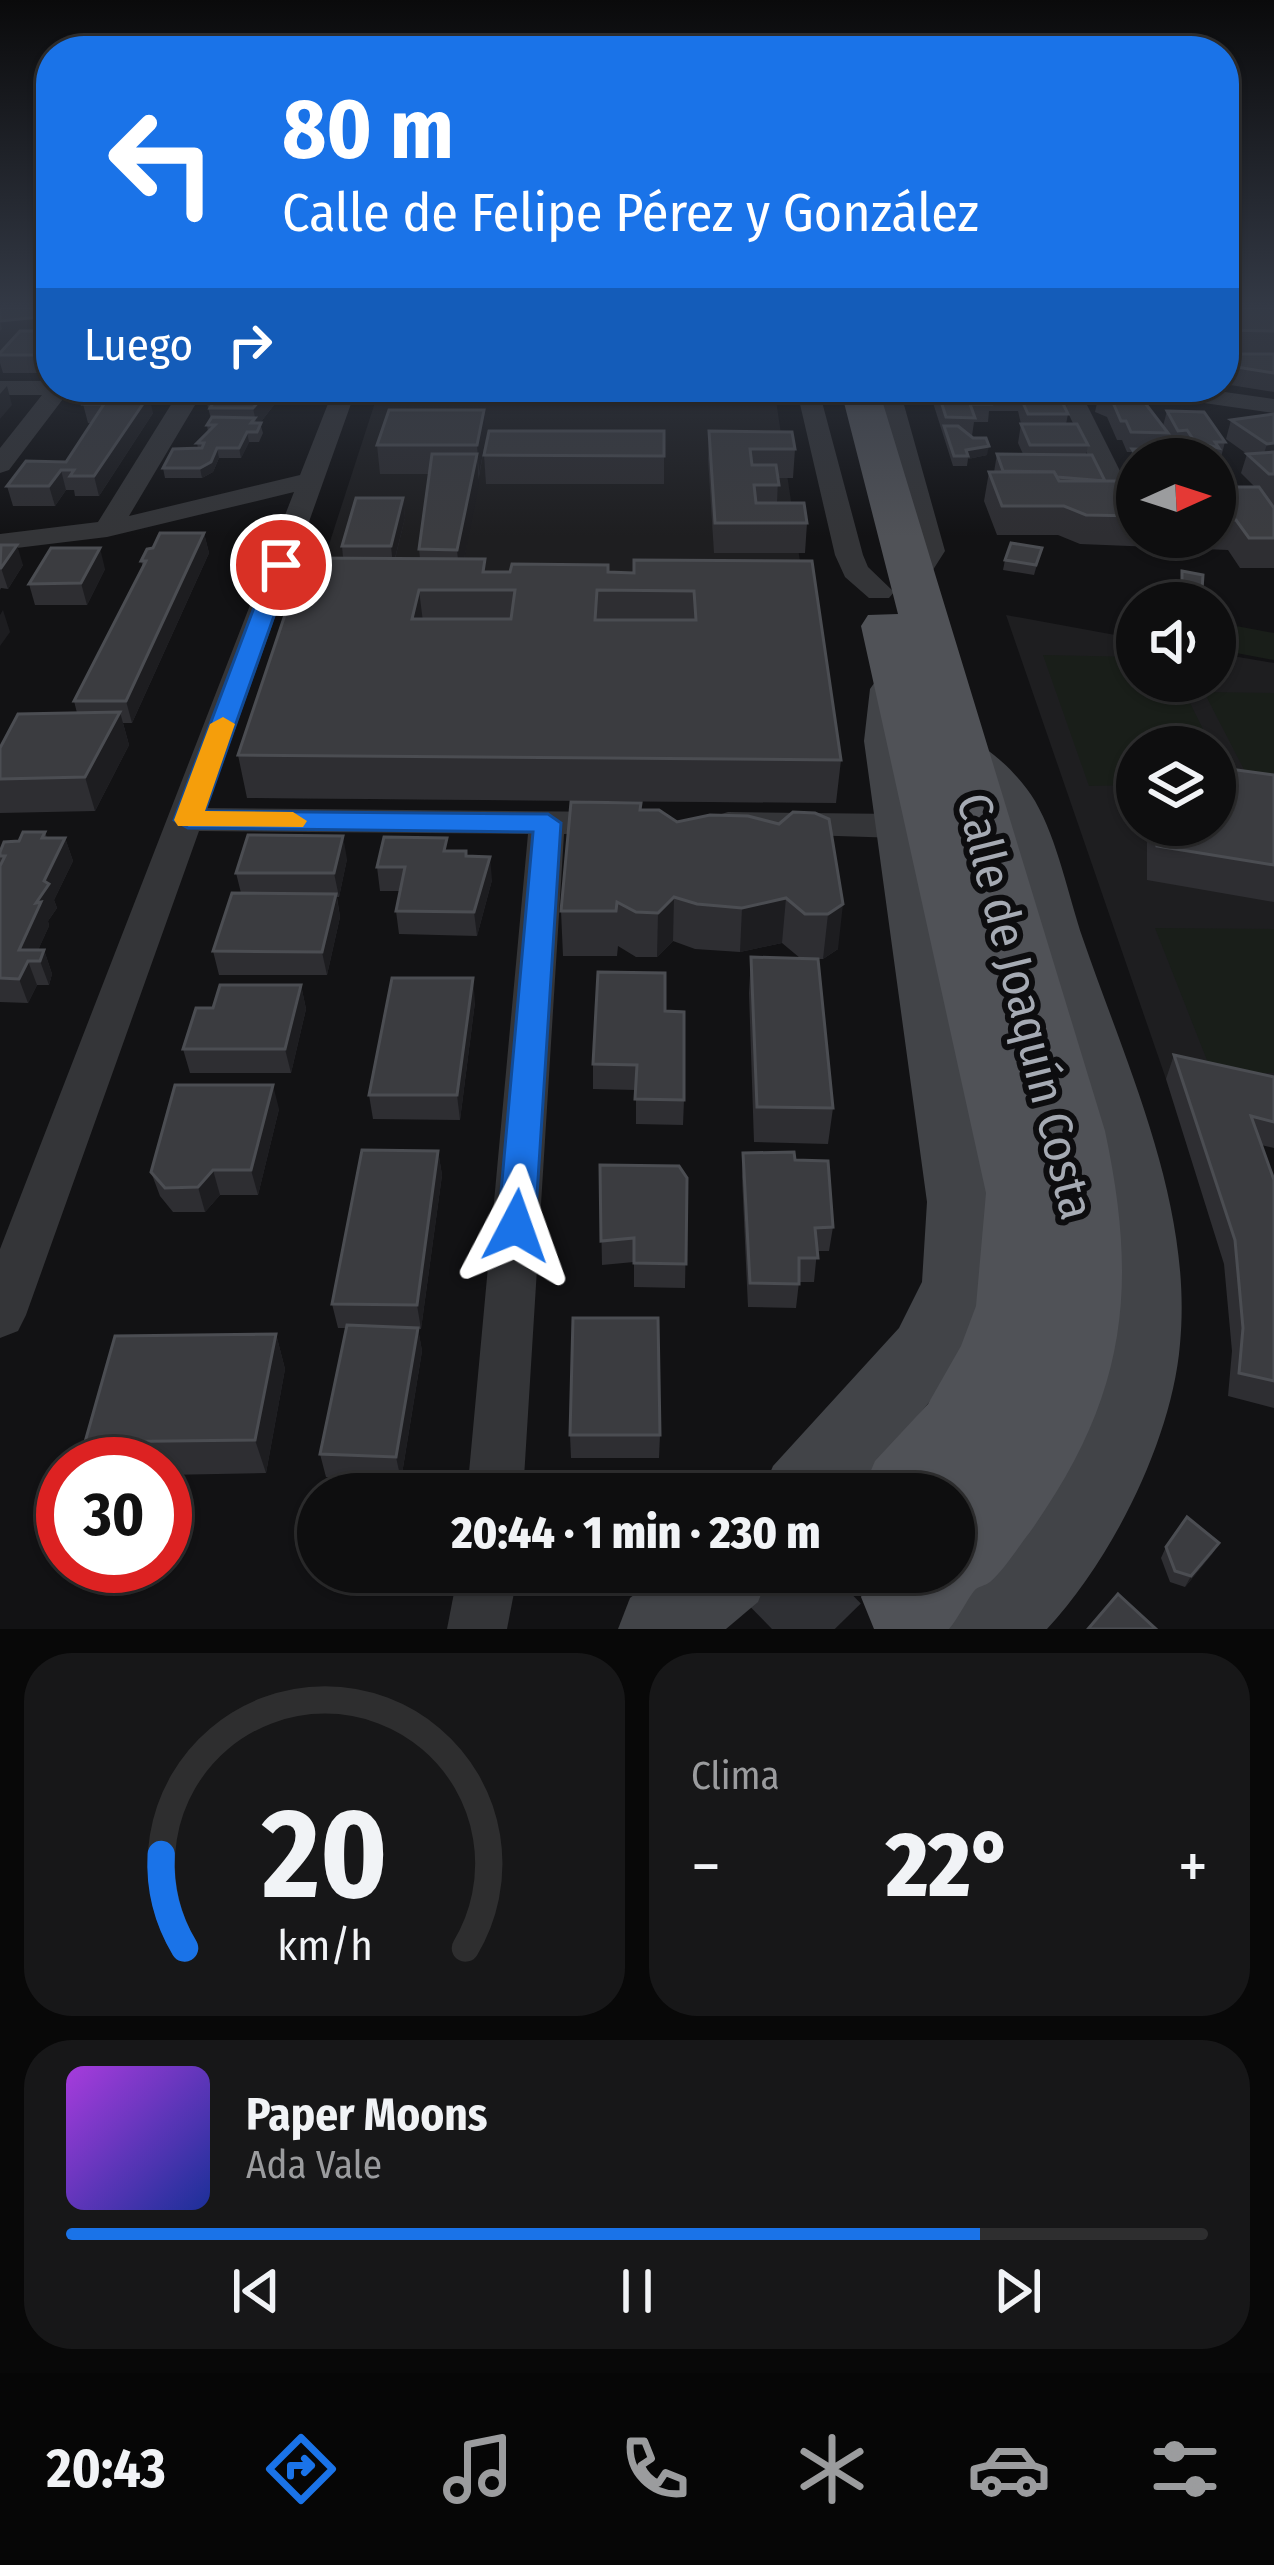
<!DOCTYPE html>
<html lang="es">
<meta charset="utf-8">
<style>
body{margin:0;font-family:"Fira Sans Condensed",sans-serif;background:#171718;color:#f1f3f6;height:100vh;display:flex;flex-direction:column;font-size:45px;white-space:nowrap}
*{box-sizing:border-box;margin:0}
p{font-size:39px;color:#9b9c9e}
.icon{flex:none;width:66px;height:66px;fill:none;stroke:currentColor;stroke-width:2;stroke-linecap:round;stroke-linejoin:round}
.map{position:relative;height:1629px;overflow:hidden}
.side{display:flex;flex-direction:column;gap:24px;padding:24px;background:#080808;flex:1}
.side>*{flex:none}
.guide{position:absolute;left:36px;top:36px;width:1203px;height:366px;border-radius:48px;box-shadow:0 3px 9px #0004,0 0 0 3px #2e2e2f;background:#1a73e8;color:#fff;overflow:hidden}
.needle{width:78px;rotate:87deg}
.controls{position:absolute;left:1116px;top:438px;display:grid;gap:24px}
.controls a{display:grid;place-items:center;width:120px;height:120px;border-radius:50%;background:#0e0e0f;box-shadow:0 3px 9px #0004,0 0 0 3px #2e2e2f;font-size:60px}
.speed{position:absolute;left:36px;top:1437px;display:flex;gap:24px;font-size:60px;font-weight:700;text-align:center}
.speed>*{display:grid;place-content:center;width:156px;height:156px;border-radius:50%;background:#0e0e0f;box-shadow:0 3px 9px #0004,0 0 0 3px #2e2e2f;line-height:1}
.speed .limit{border:18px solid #d22;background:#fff;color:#111}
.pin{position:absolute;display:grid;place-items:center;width:102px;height:102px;color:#fff;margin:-51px;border:6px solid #fff;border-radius:50%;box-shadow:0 3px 12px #0007}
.me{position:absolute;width:132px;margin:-66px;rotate:4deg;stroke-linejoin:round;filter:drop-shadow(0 0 9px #0008)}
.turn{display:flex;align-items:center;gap:42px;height:252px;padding:0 48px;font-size:54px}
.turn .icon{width:156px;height:156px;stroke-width:2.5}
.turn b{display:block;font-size:84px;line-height:102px}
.then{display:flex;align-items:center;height:114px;padding:0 48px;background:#0003;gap:24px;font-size:45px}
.big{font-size:90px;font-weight:800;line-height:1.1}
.side .widget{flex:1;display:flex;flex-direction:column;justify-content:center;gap:18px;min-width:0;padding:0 42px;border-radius:48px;background:#171718}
.side .dial{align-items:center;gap:0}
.dial svg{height:312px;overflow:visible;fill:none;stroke:#2e2e2f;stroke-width:7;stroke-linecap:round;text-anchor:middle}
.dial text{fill:#f1f3f6;stroke:none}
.song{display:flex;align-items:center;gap:36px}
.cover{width:144px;height:144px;border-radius:18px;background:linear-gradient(135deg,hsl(280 70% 55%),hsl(230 70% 35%))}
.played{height:12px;border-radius:6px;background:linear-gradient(90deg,#1a73e8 80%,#2e2e2f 80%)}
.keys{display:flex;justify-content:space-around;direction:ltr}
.heat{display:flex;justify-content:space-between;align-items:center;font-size:66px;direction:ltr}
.side .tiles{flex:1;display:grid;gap:24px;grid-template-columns:1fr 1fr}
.widget:last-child{grid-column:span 2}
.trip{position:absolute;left:297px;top:1473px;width:678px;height:120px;border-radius:60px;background:#0e0e0f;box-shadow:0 3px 9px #0004,0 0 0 3px #2e2e2f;font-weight:800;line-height:120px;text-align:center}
.menu{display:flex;height:192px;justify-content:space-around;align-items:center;background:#060606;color:#9b9c9e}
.menu .icon{width:84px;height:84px}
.menu .on{color:#1a73e8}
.menu b{font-size:54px;color:#f1f3f6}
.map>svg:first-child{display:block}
.built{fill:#1e1e20;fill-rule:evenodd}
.green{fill:#191e19}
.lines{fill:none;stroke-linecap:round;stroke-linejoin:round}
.primary-tunnel{stroke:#2f3034;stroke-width:88;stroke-dasharray:88 45;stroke-linecap:butt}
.street{fill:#343538;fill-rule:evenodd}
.secondary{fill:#424448;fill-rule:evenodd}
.primary{fill:#505257;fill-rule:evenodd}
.wall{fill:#2e2e32}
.shaded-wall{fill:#1d1d20}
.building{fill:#3b3c40;stroke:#4b4d52;stroke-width:3;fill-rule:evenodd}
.route{fill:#1a73e8;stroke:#114b97;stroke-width:3}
.slow{fill:#f59e0b}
.labels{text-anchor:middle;stroke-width:12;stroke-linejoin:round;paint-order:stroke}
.near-street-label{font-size:48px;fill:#a5aab3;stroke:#0d0d0f}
</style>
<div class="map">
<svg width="1274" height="1629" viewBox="0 0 1274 1629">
<rect width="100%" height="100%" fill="#121214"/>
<g class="built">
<path d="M380 387H774L836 803 247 798Z"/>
<path d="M1006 615 1137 639V681H1215V653L1274 663V1104L1166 1079ZM1137 747H1215V825H1137Z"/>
</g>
<g class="green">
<path d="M1215 622 1274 633V660L1215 649Z"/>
<path d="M1043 655 1137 657V681H1179L1212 747H1137V785L1089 786Z"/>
<path d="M1204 692 1274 693V791H1255Z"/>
<path d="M1155 928 1274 929V1073H1212Z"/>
</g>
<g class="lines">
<path class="primary-tunnel" d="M772 1629 830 1572"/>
<g class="street">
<path d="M0 381H51V387H357L207 808 619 812 632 815 637 823 632 831 564 834 523 1494H467L528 834 199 831 26 1315 18 1331 0 1338V1249L294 492 107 537 0 550V534L98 522 177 395H66L9 470 0 473V448L42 395H0ZM201 395 331 396 300 475 129 516Z"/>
<path d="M796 387H818L863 555 868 567 894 592 889 598H869L845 577 835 555Z"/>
<path d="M877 387H899L945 551 924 584 914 587 900 578 917 551Z"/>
<path d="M1056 387H1078L1130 491H1137V507L1112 504 1108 498Z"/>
<path d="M1130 387H1190L1274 399V413L1141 394Z"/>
<path d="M728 812 898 814 911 818 916 826 911 834 898 838 715 832 710 824 715 816Z"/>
<path d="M458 1572H518L507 1629H447Z"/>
</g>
<g class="secondary">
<path d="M893 675 909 679 916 689 912 741 924 826 995 1202 994 1284 951 1376 853 1494H761L773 1466 899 1328 922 1282 927 1202 864 741 870 689 877 679Z"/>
<path d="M961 737C987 743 1021 777 1035 801 1058 841 1068 895 1083 939 1127 1067 1193 1205 1180 1344 1172 1440 1112 1559 1047 1629H945L957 1598 1006 1549 1081 1438 1097 1396 1107 1341 1109 1255 1094 1165 988 809 937 751 944 741Z"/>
<path d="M663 1572H770L758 1602 726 1629H618L630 1598Z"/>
</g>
<path class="primary" d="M840 387H878L1105 1131C1139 1290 1126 1397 1030 1532 1018 1547 1004 1570 990 1582 985 1586 978 1586 974 1591 965 1603 959 1617 949 1629H874L861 1597 871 1572H954V1494H861L875 1461 928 1404 961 1346 976 1306 986 1193 861 626 868 615 898 614Z"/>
</g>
<g class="wall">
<path d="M51 308 43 373H3L0 363V322Z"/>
<path d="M1224 308H1274V392L1224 384Z"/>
<path d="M123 387 125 394 153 413 99 496H75L74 490H66L55 506H13L7 486 66 462 92 423H88L83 404Z"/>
<path d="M928 387H1071L1066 411 1068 414 1066 424 1088 445 1086 455 1105 481 1137 486V537H1215V487H1255L1241 473 1247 454 1226 439 1231 420 1274 414V568H1240L1228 550 1080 544 1058 535H997L984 501 989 472H994L997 454H1023L1018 443 1021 424 1018 411H989L988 422H974L972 436H970L987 455 968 459 967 466H953Z"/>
<path d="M1111 388 1163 426 1167 411 1225 442 1220 461 1215 462V459H1189L1183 449 1174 450 1167 439 1165 450 1177 459H1137V479H1135L1132 471 1134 464 1130 458 1132 452H1127L1122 440H1117L1107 417 1095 412 1099 394Z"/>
<path d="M206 400 274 405 260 423 263 433 259 442H249L241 458H219L213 472 202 478H165L163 468 198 449 197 443 208 432 207 425 211 419Z"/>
<path d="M664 431V484H486L484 455Z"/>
<path d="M709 431 795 449 793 478H778L777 503 807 523 805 553H714L708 459Z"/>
<path d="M486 438 464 559 486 572 634 573 812 561 841 760 836 803 247 798 238 755 343 558 342 546 403 498 405 518 395 559H420L419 549 429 474H380L377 445Z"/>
<path d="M204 533 209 553 132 723H123L129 745 95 811 0 813V748L77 713 74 701 143 567 141 561 153 548Z"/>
<path d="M0 546 23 565 8 589 1 588 0 590Z"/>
<path d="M1042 548 1034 575 1003 570 1005 560Z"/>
<path d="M105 569 87 605H35L29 584Z"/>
<path d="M1182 571 1202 590 1199 600 1179 597Z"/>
<path d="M1274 775V902L1147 880V825H1215Z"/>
<path d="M641 810 677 822 779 824 815 813 838 949 823 959H818L833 1108 828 1144 754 1142 749 993 751 957 800 958 782 943 740 952 695 949 673 941 657 957H636L618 946 617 956H563L561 911Z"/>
<path d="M45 832 47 838H65L73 861 54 900 57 908 48 921 49 926 38 950H44L52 974 49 985H37L28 1003 0 1002V852L19 841Z"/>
<path d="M448 851H466L467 856 492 880 477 936 399 934 396 911 400 891H380L377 867Z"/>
<path d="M347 859 339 897H337L340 917 327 975H219L213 951 241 893 236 873Z"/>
<path d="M301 985 306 1009 291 1073H190L183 1049 213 1008Z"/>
<path d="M475 1002 460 1120 373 1119 369 1095Z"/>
<path d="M665 1011 684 1100 683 1125 636 1124V1090L593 1089V1064Z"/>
<path d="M1174 1055 1274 1077V1148L1261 1145 1274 1180V1408L1228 1396 1232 1351 1224 1264 1166 1079Z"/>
<path d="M279 1109 258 1195H220L205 1212H173L160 1196 151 1172Z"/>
<path d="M438 1151 442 1175 421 1329H418L422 1351 401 1480 326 1477 320 1454 346 1328H338L332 1304Z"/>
<path d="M743 1153 795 1160 833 1227 829 1251H817L814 1282H799L796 1308 748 1307 742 1177Z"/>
<path d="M600 1165 687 1178 685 1288 634 1287V1262L602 1265Z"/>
<path d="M276 1334 285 1369 266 1473 165 1475V1464H95L85 1442Z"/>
<path d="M570 1435H660L659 1458H571Z"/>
<path d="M1219 1543 1212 1554 1185 1587 1170 1582 1161 1558 1166 1547Z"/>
</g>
<g class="shaded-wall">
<path d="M51 316V363L43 373 38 355 0 354V331L2 329 0 321Z"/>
<path d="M7 386 12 405 0 419V394Z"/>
<path d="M271 387 274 405 257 427 253 408Z"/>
<path d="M149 395 153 413 99 496 94 476Z"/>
<path d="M484 410 486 438 479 474 477 445Z"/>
<path d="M247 432 249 442 241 458 239 448Z"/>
<path d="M1274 443V462L1261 463 1267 444Z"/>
<path d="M989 446 987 455 968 459 966 450Z"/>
<path d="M217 448 219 458 213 472 202 478 200 468Z"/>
<path d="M477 454 479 483 460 580 457 550Z"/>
<path d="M61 470 66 490 55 506 49 486Z"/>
<path d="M403 498 405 518 393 566 391 546Z"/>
<path d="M204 533 209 553 132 723 126 701Z"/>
<path d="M17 545 23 565 8 589 1 568Z"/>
<path d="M100 548 105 569 87 605 81 583Z"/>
<path d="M419 590 424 630 412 619Z"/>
<path d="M3 610 10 632 0 646V615Z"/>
<path d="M120 712 129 745 95 811 85 777Z"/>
<path d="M343 836 347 859 339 897 334 873Z"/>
<path d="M65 838 73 861 54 900 57 908 48 921 49 926 33 961H28L37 985 28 1003 19 979V950L44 881Z"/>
<path d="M490 857 492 880 477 936 474 912Z"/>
<path d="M336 894 340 917 327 975 322 952Z"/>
<path d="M674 897 673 941 657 957 658 913Z"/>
<path d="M786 898 782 943 740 952 742 908Z"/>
<path d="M843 904 838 949 823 959 828 914Z"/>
<path d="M44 950 52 974 49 985 40 961Z"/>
<path d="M473 978 475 1002 460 1120 457 1095Z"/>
<path d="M301 985 306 1009 291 1073 285 1049Z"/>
<path d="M273 1085 279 1109 258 1195 251 1170Z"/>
<path d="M438 1151 442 1175 421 1329 417 1305Z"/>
<path d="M213 1170 220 1195 205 1212 198 1187Z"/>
<path d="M418 1328 422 1351 401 1480 396 1457Z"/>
<path d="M276 1334 285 1369 266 1473 255 1440Z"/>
<path d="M1219 1543 1212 1554 1185 1587 1191 1576Z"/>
</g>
<g class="building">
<path d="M0 308H51V316L0 321Z"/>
<path d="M1224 308H1274V331L1224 330Z"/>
<path d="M20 331H51V340L38 355H0V353Z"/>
<path d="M1224 354H1274V373L1224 365Z"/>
<path d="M91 387H123L117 394 149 395 94 476H70L74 470H61L49 486H7L26 461 66 462 104 404H83Z"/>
<path d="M214 387H271L253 408H210L215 400H206Z"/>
<path d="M1111 388 1142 399 1168 433 1131 432 1126 421H1121L1111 398 1099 394Z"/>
<path d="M938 392 986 393 991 404H970L975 418 946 417Z"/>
<path d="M1020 396 1060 397 1068 414H1028Z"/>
<path d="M389 410H484L477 445H377Z"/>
<path d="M1167 411 1204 412 1225 442H1215L1219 448 1195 442 1187 430 1178 431Z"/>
<path d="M1274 414V443L1267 444 1231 420Z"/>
<path d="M212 417 255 418 251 423H261L257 432H247L239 448H217L211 462 200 468H163L173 449 202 448 204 443H197L215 425H207Z"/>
<path d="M1021 424H1077L1088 445H1030Z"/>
<path d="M944 426H958L973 438H986L989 446 966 450 968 456H954Z"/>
<path d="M489 431H664V456L484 455Z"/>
<path d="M709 431 792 432 795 449H750L752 465H776L779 485H754L756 503H804L807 523H715Z"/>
<path d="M1132 449 1172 450 1177 459H1139Z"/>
<path d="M1274 452V474H1269L1247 454Z"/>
<path d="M432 454H477L457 550 419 549Z"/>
<path d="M997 454 1092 455 1105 481 1057 477 1054 472 1003 471Z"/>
<path d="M989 472H1054L1059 481H1127L1130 486H1137V516L1086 515 1064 506H1002Z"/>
<path d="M1215 487H1259L1274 508V538H1249L1236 520 1215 519Z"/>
<path d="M356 498H403L391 546H342Z"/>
<path d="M160 533H204L126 701H74L146 561H141L147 549 153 548Z"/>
<path d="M1011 543 1042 548 1036 565 1005 560Z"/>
<path d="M1 545H17L1 568H0Z"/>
<path d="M51 548H100L81 583 29 584Z"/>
<path d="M304 558 485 559 483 572H510L512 564 608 565V572L634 573V560L812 561 841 760 238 755ZM419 590H515L511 619H412ZM597 590 694 591 696 620H595Z"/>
<path d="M1182 571 1203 575 1202 590 1182 587Z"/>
<path d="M120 712 85 777 0 779V748L18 714Z"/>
<path d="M1215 767 1274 775V865L1157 846V825H1215Z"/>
<path d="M571 802 641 803 640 810H659L677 822 710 815 748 816 779 824 793 812 815 813 829 819 843 904 828 914H805L786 898 742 908 697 904 674 897 658 913 636 912 617 902 616 911H561Z"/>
<path d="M23 832H45L42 838H65L44 881 49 884 36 903 41 902 19 950H44L40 961H28L19 979 0 978V866L5 856H0V852L4 842 19 841Z"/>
<path d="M248 835 343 836 334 873H236Z"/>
<path d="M384 837 447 838 444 851H466V856L490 857 474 912 396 911 405 867H377Z"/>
<path d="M232 893 336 894 322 952 213 951Z"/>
<path d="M751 957 818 959 833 1108 757 1107Z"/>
<path d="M598 972 665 973V1011L684 1012V1100L635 1099 637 1065 593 1064Z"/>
<path d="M392 978H473L457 1095H369Z"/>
<path d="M220 985H301L285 1049H183L196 1008H213Z"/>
<path d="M1174 1055 1274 1077V1122L1251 1116 1274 1180V1381L1239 1373 1243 1328 1235 1240Z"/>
<path d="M175 1085H273L251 1170H213L198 1187 165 1188 151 1172Z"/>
<path d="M362 1150 438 1151 417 1305 332 1304Z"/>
<path d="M794 1152 795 1160 828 1161 833 1227 815 1228 818 1258H799V1284L750 1283 743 1153Z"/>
<path d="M600 1165 679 1166 687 1178 686 1264 634 1263V1238L601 1241Z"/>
<path d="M573 1318H658L660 1435H570Z"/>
<path d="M347 1325 418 1328 396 1457 320 1454Z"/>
<path d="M276 1334 255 1440 85 1442 115 1336Z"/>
<path d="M1187 1517 1219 1543 1191 1576 1175 1571 1166 1547Z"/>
<path d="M1118 1594 1156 1629H1088Z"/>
</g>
<linearGradient id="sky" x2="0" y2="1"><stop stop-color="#0a0a0b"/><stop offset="0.57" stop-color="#333945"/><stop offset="1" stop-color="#333945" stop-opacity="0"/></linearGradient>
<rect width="1274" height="536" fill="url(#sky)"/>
<path class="route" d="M281 559 292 565 205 811 548 814 561 823 535 1226 529 1237 516 1241 503 1237 498 1226 533 832 188 828 174 820 270 565Z"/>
<path class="slow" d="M223 717 235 724 205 811 293 812 307 821 303 827 178 826 174 820 210 724Z"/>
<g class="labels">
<g class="near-street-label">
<text transform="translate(1026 1006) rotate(76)" y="17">Calle de Joaquín Costa</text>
</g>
</g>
</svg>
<div class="controls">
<a><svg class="needle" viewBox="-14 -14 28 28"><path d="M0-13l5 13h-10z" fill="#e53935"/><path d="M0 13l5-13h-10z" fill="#9b9c9e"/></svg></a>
<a><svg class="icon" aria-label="sound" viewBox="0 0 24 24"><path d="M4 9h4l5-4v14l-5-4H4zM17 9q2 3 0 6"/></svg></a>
<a><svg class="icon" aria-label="layers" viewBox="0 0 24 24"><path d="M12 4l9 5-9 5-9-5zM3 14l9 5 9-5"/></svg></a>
</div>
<div class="speed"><div class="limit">30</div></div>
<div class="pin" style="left:281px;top:565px;background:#d93025"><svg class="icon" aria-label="arrive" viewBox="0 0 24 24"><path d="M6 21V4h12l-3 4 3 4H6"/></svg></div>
<svg class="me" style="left:516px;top:1226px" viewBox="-20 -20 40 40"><path d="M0-17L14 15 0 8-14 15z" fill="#1a73e8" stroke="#fff" stroke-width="4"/></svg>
<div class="trip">20:44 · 1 min · 230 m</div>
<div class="guide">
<div class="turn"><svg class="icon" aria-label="left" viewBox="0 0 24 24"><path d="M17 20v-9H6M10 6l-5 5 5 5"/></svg><div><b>80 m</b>Calle de Felipe Pérez y González</div></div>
<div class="then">Luego<svg class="icon" aria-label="right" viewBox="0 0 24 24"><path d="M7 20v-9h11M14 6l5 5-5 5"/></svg></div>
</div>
</div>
<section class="side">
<div class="tiles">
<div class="widget dial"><svg viewBox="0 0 100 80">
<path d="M14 69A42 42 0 1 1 86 69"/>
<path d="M14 69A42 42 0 0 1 8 45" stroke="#1a73e8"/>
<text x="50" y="56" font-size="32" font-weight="700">20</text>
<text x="50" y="72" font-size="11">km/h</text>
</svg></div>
<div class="widget"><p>Clima</p>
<div class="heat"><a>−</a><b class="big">22°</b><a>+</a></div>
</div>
<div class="widget">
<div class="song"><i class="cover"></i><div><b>Paper Moons</b><p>Ada Vale</p></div></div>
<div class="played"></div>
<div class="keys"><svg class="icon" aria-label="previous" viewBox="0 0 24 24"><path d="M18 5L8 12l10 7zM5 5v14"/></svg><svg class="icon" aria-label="pause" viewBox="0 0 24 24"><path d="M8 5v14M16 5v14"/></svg><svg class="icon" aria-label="next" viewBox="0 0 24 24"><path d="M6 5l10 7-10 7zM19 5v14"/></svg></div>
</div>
</div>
</section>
<nav class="menu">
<b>20:43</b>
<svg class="icon on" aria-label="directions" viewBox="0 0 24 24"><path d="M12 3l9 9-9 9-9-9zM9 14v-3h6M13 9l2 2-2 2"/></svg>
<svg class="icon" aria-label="music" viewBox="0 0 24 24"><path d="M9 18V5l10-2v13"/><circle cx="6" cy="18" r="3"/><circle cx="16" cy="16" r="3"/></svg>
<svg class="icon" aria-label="phone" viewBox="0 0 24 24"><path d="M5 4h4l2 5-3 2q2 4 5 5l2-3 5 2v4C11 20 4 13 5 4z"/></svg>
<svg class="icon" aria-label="climate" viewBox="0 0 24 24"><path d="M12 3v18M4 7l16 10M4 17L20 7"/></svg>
<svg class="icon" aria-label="car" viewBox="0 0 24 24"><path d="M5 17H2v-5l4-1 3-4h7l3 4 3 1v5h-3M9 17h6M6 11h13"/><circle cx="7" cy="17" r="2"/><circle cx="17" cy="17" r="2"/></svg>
<svg class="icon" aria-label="filters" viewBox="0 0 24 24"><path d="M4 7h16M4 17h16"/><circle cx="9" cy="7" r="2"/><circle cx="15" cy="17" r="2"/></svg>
</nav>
